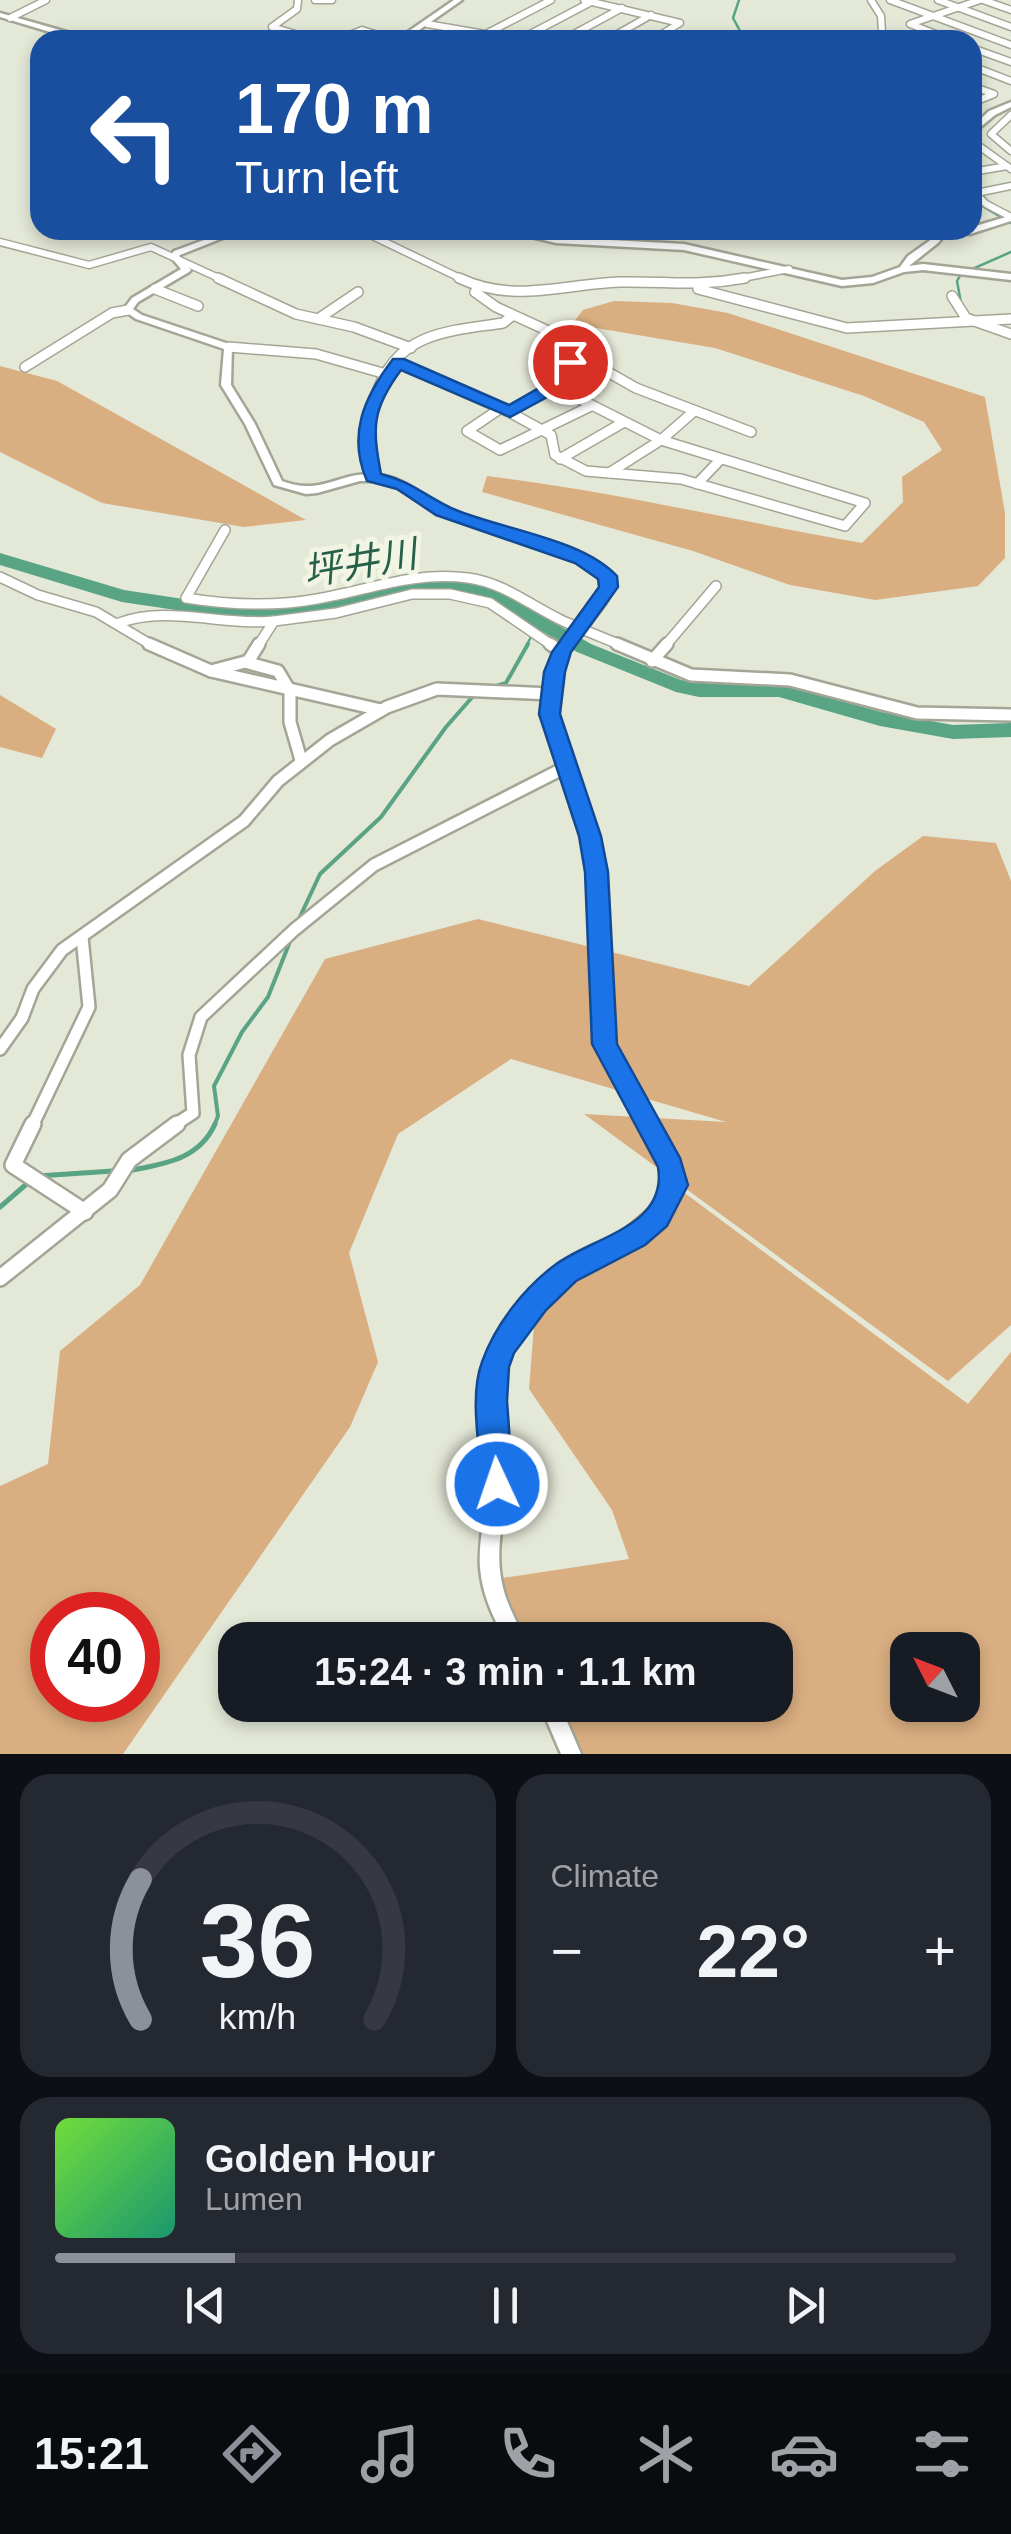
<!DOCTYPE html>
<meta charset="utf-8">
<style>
body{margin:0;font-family:Helvetica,"Noto Sans JP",sans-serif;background:#242831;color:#f1f3f6;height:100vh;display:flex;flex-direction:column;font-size:38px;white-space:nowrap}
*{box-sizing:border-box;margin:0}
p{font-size:32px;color:#9ea1a6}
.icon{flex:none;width:55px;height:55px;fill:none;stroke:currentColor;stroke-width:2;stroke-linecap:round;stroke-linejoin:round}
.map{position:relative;height:1754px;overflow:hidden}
.details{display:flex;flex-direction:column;gap:20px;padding:20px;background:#0d0f14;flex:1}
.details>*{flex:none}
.guide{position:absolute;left:30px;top:30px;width:952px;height:210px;border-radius:30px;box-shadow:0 5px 15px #0003;background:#1a4fa0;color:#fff;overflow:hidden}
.needle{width:65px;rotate:312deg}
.fabs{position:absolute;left:890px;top:1632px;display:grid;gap:20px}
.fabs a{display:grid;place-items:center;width:90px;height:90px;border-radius:20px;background:#171b24;box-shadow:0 5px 15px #0003;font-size:50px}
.speed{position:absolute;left:30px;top:1592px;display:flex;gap:20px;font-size:50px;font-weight:700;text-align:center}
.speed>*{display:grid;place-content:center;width:130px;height:130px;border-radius:50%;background:#171b24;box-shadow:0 5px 15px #0003;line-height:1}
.speed .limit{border:15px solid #d22;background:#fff;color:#111}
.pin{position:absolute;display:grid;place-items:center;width:85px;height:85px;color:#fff;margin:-42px;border:5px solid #fff;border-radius:50%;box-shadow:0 2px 10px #0007}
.me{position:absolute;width:110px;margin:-55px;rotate:357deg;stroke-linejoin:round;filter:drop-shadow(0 0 8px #0008)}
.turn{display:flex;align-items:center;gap:35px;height:210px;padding:0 40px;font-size:45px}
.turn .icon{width:130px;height:130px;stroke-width:2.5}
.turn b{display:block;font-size:70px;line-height:85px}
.big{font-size:75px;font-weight:800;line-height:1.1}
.details .widget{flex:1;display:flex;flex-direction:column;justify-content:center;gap:15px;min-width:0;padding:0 35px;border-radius:30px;background:#242831}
.details .dial{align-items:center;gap:0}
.dial svg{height:260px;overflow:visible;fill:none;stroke:#363941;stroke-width:7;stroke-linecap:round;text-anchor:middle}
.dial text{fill:#f1f3f6;stroke:none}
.song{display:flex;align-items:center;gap:30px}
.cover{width:120px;height:120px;border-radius:15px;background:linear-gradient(135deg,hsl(100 70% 55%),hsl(160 70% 35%))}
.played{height:10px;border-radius:5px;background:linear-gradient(90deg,#8c9099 20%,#363941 20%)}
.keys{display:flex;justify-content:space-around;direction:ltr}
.heat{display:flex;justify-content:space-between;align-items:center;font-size:55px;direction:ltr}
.details .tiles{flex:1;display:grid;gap:20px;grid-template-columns:1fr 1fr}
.widget:last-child{grid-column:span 2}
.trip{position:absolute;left:218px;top:1622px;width:575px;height:100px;border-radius:30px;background:#171b24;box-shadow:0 5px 15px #0003;font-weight:800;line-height:100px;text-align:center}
.dock{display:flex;height:160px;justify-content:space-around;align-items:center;background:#090b0e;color:#9ea1a6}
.dock .icon{width:70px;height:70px}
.dock .selected{color:#8c9099}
.dock b{font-size:45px;color:#f1f3f6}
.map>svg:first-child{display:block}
.green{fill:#d9ae81;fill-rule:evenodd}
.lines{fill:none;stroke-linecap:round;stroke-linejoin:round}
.stream-far2{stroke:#59a484;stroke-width:2.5}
.stream-far1{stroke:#59a484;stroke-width:4}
.stream{stroke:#59a484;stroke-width:5}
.river{fill:#59a484;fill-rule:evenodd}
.minor-far3-casing{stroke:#a3a696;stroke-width:9}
.minor-far2-casing{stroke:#a3a696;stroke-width:12}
.minor-far1-casing{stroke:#a3a696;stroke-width:16}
.minor-casing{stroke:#a3a696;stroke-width:20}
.tertiary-casing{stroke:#a3a696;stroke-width:5}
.minor-far3{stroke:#fff;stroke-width:6}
.minor-far2{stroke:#fff;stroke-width:9}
.minor-far1{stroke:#fff;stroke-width:11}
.minor{stroke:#fff;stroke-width:15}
.tertiary{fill:#fff;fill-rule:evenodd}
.route{fill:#1a73e8;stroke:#114b97;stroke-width:2.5}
.labels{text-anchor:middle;stroke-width:10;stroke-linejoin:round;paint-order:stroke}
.water-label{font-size:38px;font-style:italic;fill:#266049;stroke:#f2f5e4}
</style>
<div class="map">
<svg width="1011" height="1754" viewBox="0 0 1011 1754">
<rect width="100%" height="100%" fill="#e4e8d7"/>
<g class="green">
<path d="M614 301 672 303 728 313 985 397 1005 513V558L978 586 875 600 790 585 693 551 482 492 487 476C613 491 736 521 862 543L903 502 902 477 942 450 924 422 864 396 715 348 572 324 583 310Z"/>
<path d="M0 366 57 381 306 520 244 527 102 503 0 452Z"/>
<path d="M0 695 56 729 42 758 0 747Z"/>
<path d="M923 836 996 843 1011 881V1325L948 1381 584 1114 726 1122 511 1059 398 1134 349 1253 378 1362 350 1427 123 1754H0V1486L48 1464 60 1351 140 1285 325 959 478 919 749 986 875 871ZM52 1615H138V1700H52Z"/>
<path d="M674 1185 968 1404 1011 1352V1754H580L555 1705H775V1640H520L489 1580 629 1559 612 1510 529 1389 536 1301ZM908 1650H962V1705H908Z"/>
</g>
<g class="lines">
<g class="stream-far2">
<path d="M739 0 733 18 745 40"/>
<path d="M972 200 1011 223"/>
<path d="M961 303 957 281 961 274 1011 252"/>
<path d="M526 646 540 621"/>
</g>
<g class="stream-far1">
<path d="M493 687 506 683 528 644"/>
<path d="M298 921 320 874 381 817 446 727 475 694"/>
<path d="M214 1126 218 1116 214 1086 242 1032 268 997 291 939"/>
</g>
<g class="stream">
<path d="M128 1171C163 1164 199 1160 215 1124"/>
<path d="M38 1176 113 1171"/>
<path d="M0 1207 30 1181"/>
</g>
<path class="river" d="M0 553 124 590 236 607H279L409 580 451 578 497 589 591 644 681 680 699 683H779L881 712 953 725 1011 723V737L953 739 880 726 779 697H699L676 692 577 652 484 597 451 590 409 592 279 619H236L122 602 0 565Z"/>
<g class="minor-far3-casing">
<g id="minor-far3">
<path d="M298 0 297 9 272 27 312 39"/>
<path d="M315 0H332"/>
<path d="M584 0 680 23 652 40"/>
<path d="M871 0 881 16 882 33"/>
<path d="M890 0 1011 45"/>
<path d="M938 0 1011 27"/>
<path d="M983 0 1011 10"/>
<path d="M10 18 46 0"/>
<path d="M427 24 520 40"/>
<path d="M882 33 903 40"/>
<path d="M486 34 551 0"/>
<path d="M343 38 362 30 394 40"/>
<path d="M519 40 591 2"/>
<path d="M563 40 622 8"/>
<path d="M607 40 651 15"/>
<path d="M951 40 910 24 980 0"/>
<path d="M972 48 1011 62"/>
<path d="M972 66 1011 81"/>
<path d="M972 86 994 94 972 103"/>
<path d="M1011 115 991 134 1011 151"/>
<path d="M972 141 1011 169"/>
<path d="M972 172 1007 166"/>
<path d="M972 190 986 204 1011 217"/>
<path d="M976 193 1011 186"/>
<path d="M360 230 464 280"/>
<path d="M0 242 89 265 151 247 223 280"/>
<path d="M732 280 789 269"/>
</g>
</g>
<g class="minor-far2-casing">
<g id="minor-far2">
<path d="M218 278 296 314 354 327 411 348"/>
<path d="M459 278C513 304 563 284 620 282 667 281 696 287 745 278"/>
<path d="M478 287 475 292 496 307 544 329 592 363 636 388 751 432"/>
<path d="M155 289 198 306"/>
<path d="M698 289 847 328 1011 319"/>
<path d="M952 296 966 318 1011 334"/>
<path d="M318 319 358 292"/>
<path d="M229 347 316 354 386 374"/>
<path d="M398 363 509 412 543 392 578 353"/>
<path d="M25 367 112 313 128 310"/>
<path d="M501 408 467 431 500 450 591 406"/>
<path d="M509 412 551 435 555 455 586 471 681 479 845 526 865 503 661 440 550 384"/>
<path d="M560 459 624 422"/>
<path d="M609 473 661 440 692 413"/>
<path d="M373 477C362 428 372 361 425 339 449 329 477 327 503 323L512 316"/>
<path d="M697 484 719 461"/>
<path d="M225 530 186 598C229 605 273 607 317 599 369 590 414 571 468 578 504 583 528 604 559 619 580 629 602 637 623 646"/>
<path d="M0 577 38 595 96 612 153 646"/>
<path d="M119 623C167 605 223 626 274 621"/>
<path d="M258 646 274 621 336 613 412 594H450L490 603 553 646"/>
<path d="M665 646 716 586"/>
</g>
</g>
<g class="minor-far1-casing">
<g id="minor-far1">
<path d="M149 644 211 671 381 710"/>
<path d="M550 644 562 652"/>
<path d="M617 644 691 675 790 680 917 713 1011 715"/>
<path d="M249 660 259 644"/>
<path d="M652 661 667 644"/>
<path d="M211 671 245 662 278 671 290 691V722L301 760"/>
<path d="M0 1049 22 1018 33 989 62 950 244 821 278 781 330 740 387 707 437 689 551 694"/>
<path d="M32 1126 89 1007 82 937"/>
<path d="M173 1126 193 1113 189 1055 201 1017 294 930 374 865 566 767"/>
</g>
</g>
<g class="minor-casing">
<g id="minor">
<path d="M33 1124 13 1165 85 1212"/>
<path d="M0 1278 110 1190 129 1160 177 1124"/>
</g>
</g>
<g class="tertiary-casing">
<g id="tertiary">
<path d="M454 0H462L405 40H396Z"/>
<path d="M0 13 88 38 89 40H77L0 17Z"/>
<path d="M1011 102V107L995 115 972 134V127L989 111Z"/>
<path d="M1006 217H1011V221L970 234 948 231 938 243 909 266 923 264 1011 274V280L923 270 904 272 873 283 842 286 684 250 556 243 502 230H519L556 237 684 244 842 280 872 277 900 267 908 256 932 239 940 230H972V227Z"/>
<path d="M231 230H243L180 255 179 256 191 270 189 272 138 302 133 309 142 315 232 345 231 385 255 424 282 481C325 497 340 469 379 475 406 478 424 498 447 509 488 528 583 540 610 573 614 577 614 582 615 587L605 604 568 653 560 673 556 714 597 836 603 872 613 1044 679 1166C681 1236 627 1245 577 1275 550 1292 514 1331 505 1362 494 1399 507 1439 506 1477 506 1512 494 1548 502 1583 506 1604 517 1621 525 1640H505C493 1617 482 1594 480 1568 478 1540 486 1512 488 1484 490 1444 475 1401 488 1362 499 1325 530 1287 562 1266 593 1247 654 1230 663 1189 664 1182 663 1174 663 1166L597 1044 589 872 583 836 544 714 548 673 556 652 603 587 602 577 588 566 569 556 458 521 439 513 398 488 382 481H360L317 493 306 494 274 485 245 424 221 385 224 349 136 319 123 310 132 298 181 269 170 256 174 251Z"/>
<path d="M540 1705H560L581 1754H561Z"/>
</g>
</g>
<use href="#minor-far3" class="minor-far3"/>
<use href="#minor-far2" class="minor-far2"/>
<use href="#minor-far1" class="minor-far1"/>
<use href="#minor" class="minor"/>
<use href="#tertiary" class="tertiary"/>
</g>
<path class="route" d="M393 359H404L509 405 537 389 565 359 579 362 549 396 510 417 401 370C372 409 372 427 381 474 412 482 424 495 451 508 499 529 581 538 617 576L618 587 571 652 565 672 560 714 601 836 608 872 617 1044 680 1158 688 1185 667 1226 645 1245 576 1281 546 1310 514 1353 509 1367 507 1401 513 1484 508 1495 497 1499 486 1495 482 1484C480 1447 469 1397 482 1362 495 1325 524 1288 555 1265 592 1237 668 1227 658 1167L592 1044 585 872 579 836 539 714 544 672 552 652 599 587 598 579 575 563 436 515 397 489 367 481C347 435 364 397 393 359Z"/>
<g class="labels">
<g class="water-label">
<text transform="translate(360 563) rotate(-10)" y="13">坪井川</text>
</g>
</g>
</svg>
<div class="fabs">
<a><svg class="needle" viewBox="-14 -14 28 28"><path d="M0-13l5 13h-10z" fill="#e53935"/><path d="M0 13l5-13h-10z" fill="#9ea1a6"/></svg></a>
</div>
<div class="speed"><div class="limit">40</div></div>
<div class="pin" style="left:570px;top:362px;background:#d93025"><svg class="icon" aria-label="arrive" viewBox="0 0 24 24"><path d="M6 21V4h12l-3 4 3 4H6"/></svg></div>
<svg class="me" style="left:497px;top:1484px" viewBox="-20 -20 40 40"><circle r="17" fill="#1a73e8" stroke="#fff" stroke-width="3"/><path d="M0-11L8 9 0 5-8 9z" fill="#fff"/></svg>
<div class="trip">15:24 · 3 min · 1.1 km</div>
<div class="guide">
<div class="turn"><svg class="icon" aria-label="left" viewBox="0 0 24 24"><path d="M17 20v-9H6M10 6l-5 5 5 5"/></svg><div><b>170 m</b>Turn left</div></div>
</div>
</div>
<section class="details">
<div class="tiles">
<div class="widget dial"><svg viewBox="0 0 100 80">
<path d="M14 69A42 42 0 1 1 86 69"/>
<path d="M14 69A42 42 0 0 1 14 26" stroke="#8c9099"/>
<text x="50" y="56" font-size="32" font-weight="700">36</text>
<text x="50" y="72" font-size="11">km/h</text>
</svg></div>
<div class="widget"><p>Climate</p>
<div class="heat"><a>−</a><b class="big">22°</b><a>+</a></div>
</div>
<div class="widget">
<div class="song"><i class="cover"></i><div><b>Golden Hour</b><p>Lumen</p></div></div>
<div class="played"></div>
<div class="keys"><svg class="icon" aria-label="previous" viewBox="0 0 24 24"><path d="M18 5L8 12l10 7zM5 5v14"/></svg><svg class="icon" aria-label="pause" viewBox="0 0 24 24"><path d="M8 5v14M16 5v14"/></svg><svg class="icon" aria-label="next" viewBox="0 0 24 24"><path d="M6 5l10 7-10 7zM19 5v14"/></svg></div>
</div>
</div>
</section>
<nav class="dock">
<b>15:21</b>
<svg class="icon selected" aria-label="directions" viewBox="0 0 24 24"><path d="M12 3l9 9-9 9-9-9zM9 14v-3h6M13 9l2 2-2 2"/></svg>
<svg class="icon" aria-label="music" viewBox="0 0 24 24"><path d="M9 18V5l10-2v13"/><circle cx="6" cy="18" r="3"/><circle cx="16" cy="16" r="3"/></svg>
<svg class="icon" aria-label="phone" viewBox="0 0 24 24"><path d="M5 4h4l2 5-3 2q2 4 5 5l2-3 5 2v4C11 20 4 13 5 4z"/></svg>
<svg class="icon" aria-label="climate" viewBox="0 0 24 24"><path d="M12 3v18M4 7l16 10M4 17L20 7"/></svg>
<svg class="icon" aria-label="car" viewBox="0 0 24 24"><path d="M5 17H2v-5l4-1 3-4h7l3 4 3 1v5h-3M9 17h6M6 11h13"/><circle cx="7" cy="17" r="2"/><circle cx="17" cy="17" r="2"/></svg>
<svg class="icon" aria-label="filters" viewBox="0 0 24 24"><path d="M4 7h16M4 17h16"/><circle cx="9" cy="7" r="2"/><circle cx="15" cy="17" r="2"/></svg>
</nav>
